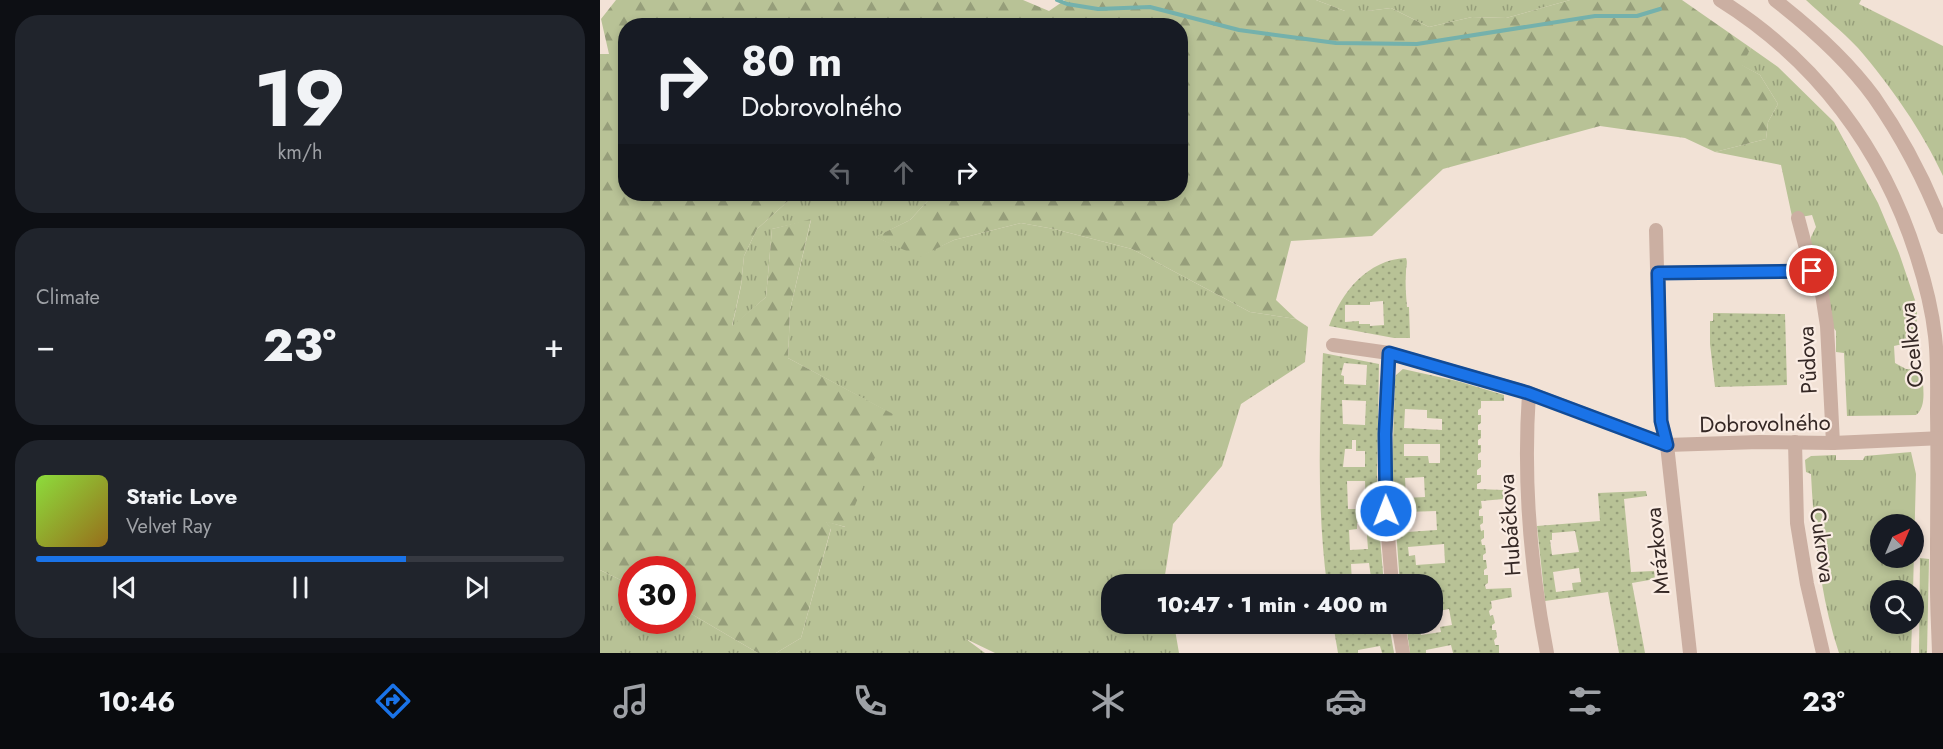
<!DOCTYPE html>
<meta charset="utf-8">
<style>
body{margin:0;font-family:Jost,sans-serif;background:#20242c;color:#f1f3f6;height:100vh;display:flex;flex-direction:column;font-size:22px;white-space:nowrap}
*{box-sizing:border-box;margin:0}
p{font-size:20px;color:#9ea1a6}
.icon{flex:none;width:33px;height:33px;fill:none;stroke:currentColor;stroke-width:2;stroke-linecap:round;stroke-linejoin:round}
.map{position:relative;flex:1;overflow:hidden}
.details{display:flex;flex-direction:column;gap:15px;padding:15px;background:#0d0f14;width:600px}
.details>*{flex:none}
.hud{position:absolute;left:18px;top:18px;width:570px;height:183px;border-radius:24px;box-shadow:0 3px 9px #0003;background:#171b24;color:#f1f3f6;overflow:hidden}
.needle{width:39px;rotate:44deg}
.tools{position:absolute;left:1270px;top:514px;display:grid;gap:12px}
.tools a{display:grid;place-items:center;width:54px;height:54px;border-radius:50%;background:#171b24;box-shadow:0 3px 9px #0003;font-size:30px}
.speed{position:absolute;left:18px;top:556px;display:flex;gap:12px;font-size:30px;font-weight:700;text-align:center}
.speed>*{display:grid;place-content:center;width:78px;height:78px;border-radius:50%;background:#171b24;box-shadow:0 3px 9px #0003;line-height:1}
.speed .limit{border:9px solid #d22;background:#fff;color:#111}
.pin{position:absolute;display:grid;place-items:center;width:51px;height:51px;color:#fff;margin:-26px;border:3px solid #fff;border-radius:50%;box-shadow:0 2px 6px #0007}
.me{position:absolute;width:66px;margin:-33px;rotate:359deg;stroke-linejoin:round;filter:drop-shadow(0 0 4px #0008)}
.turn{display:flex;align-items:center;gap:21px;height:126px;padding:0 24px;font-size:27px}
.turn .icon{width:78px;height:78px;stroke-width:2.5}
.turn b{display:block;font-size:42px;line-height:51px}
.lanes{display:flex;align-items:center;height:57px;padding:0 24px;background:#0003;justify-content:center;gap:30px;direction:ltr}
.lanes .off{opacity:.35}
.big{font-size:45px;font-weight:800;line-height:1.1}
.details .tile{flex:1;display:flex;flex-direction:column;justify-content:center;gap:9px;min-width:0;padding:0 21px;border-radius:24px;background:#20242c}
.details .dial{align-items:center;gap:0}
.dial b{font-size:78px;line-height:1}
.song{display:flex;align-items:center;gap:18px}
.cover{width:72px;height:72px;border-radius:9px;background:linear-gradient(135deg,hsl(90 70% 55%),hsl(40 70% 35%))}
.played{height:6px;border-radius:3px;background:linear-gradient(90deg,#1a73e8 70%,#363941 70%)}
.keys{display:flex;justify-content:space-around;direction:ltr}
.heat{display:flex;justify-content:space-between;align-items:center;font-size:33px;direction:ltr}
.trip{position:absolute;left:501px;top:574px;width:342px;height:60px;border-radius:24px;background:#171b24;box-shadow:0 3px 9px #0003;font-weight:800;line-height:60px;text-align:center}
.tab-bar{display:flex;height:96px;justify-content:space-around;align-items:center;background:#090b0e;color:#9ea1a6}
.tab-bar .icon{width:42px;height:42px}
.tab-bar .selected{color:#1a73e8}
.tab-bar b{font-size:27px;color:#f1f3f6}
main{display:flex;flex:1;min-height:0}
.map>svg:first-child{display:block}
.grass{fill:url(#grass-tufts);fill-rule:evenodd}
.forest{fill:url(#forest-firs)}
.garden{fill:url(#garden-dots);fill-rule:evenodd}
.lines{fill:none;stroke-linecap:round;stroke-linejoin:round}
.stream{stroke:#74b1ac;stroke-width:4}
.minor{stroke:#cbafa2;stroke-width:14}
.route-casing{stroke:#114b97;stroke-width:15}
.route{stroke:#1a73e8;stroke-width:10}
.labels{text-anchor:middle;stroke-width:4.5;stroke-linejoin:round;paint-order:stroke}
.street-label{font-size:22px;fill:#352825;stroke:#faece3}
</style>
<main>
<section class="details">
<div class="tile dial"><b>19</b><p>km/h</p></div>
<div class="tile"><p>Climate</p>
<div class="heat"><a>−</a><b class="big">23°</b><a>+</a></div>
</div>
<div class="tile">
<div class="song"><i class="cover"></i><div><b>Static Love</b><p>Velvet Ray</p></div></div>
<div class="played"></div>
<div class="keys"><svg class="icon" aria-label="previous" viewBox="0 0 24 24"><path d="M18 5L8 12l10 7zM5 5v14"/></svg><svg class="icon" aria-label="pause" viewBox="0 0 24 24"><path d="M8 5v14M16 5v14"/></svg><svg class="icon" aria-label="next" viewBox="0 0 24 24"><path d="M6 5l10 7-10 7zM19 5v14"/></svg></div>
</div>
</section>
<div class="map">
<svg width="1343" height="653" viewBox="0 0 1343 653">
<defs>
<pattern id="grass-tufts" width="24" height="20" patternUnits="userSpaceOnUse" patternTransform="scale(1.5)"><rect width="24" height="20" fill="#b8c296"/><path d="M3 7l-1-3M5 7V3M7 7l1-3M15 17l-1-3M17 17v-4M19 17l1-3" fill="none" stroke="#969e7a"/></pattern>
<pattern id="forest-firs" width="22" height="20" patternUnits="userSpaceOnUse" patternTransform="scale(1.5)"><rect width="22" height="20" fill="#b8c296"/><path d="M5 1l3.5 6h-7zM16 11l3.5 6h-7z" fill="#969e7a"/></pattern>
<pattern id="garden-dots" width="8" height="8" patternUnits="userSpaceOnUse" patternTransform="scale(1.5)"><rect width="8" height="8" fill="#b8c296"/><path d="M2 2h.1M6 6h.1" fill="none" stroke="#969e7a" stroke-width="1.8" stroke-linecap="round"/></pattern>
</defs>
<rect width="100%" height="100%" fill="#f2e2d6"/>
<g class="grass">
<path d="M716 0H970L906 18 872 17 829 27 791 8 767 11H745Z"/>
<path d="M1206 0H1261L1259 4 1343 46V176C1323 132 1290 85 1258 48 1242 31 1223 16 1206 0Z"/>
<path d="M1151 48 1178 67 1234 122 1278 203 1299 253 1317 306V320L1307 343 1294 346 1295 363 1306 369 1322 370C1322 383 1328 406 1316 415L1247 416 1244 353 1236 352V331L1230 323 1218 269 1210 247 1211 237 1216 227 1212 215 1201 217 1193 221 1181 165 1115 152 1166 139 1168 122 1178 104 1160 75 1141 65Z"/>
<path d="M196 194 219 197 274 200 283 194H334L310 220 276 237 320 256 354 240 421 223 454 229 532 249 650 312 696 319 708 327 705 362 641 404 622 466 573 524 565 575 567 585H512V624H574L579 653H395L366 639 385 653H176L201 638 231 529 225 521 245 527 292 414 188 358 190 310 211 220 172 229 166 297 132 327 141 286 144 256 157 229Z"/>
<path d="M1311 452 1316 474 1313 591H1281V624H1312L1311 653H1239C1220 596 1214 534 1211 474L1206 472 1205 460 1211 456 1236 455V460H1263L1265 456ZM1281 525H1314V558H1281Z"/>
<path d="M1320 558 1329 559 1327 653H1319Z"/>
<path d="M0 570 31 585 32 621H82L83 609 158 653H0Z"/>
</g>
<g class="forest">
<path d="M16 0H423L449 11 465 0H716L745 11H767L791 8 829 27 872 17 906 18 970 0H1082L1151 48 1142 65 1160 75 1178 104 1168 122 1166 139 1115 152 1085 138 1000 126 843 169 772 236 691 241 676 300 696 319 650 312 532 249 454 229 421 223 354 240 320 257 275 237 310 220 334 194H580V26H26V194H196L157 229 144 256 141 285 132 326 166 297 172 229 211 219 190 310 188 358 293 414 246 527 226 522 231 528 201 638 176 653H158L83 609 82 570H32L31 585 0 570V54H9L1 19Z"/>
<path d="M197 194H283L274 201 219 197Z"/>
</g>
<g class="garden">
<path d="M806 258C808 263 806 266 806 272 805 284 806 295 807 307H809L810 338H794L729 326C742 292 767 260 806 258ZM783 301 784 325 770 326V324H759V321L745 322V305H770V302Z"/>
<path d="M1113 313 1185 314 1187 385 1115 387 1110 344V321H1113Z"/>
<path d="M723 353 779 364 777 474 778 514 784 585H772L769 563 751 564 752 585H727C717 508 719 430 723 353ZM744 363 767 365 766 385 744 384V376L741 375ZM742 400 766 401 765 425 743 424ZM752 440H756V451H765V467H743L745 449H752ZM747 481H765L766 509H748ZM766 522 768 549 750 550 749 530 757 529V523Z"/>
<path d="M803 369 857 381 904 395V401H881V408L878 410V415H881V423L878 425V430H881V438L878 440V445H881V452L878 454V460H881V467L877 470V475H881V482L877 484V489L903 490 904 499 881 501 882 508 879 510V516H883V523L880 525 881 531 884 530V538L881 540 882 545H885L886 553 883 555V560H886L887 568 884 570V575H888V583L885 585 886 589 911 588 912 597 891 601 892 608 889 611 890 616 893 615 895 623 892 625V630H896L897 637 894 640 895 645H899V653H853L851 645 826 650V653H810L806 624H819L821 635 841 632 840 627 852 625 849 609 833 612 832 585H800L792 471 795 380 796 375ZM805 409 827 410V418L842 419V430L804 428ZM804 444H840V463H829L828 456H804ZM824 477 825 497 806 498 805 478ZM836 511 837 530 807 532 806 512ZM844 544 845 563 816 565 815 555 809 556 808 547Z"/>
<path d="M1046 491 1047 496 1024 499 1031 572 1054 571 1055 579 1032 583 1045 653H1019L1008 592 945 601 937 526 1000 521 998 493ZM975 531 979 552 952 555 950 540H952V533ZM979 568 981 582 972 583 973 590 956 592 953 572Z"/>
<path d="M733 624H757L759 633 778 631 777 624H789L794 653H782L780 646 758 650V653H738Z"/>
</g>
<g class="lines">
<path class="stream" d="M457 0 467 4 498 9 550 7 639 30 736 43 817 44 995 16H1037L1060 9"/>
<g class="minor">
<path d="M1120 0C1216 60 1283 149 1317 257 1325 282 1332 309 1335 336 1338 361 1337 388 1337 413 1338 461 1337 510 1337 558 1336 590 1338 621 1339 653"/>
<path d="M1175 0C1211 28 1247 60 1274 97 1302 137 1325 181 1343 227"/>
<path d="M1198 218 1212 271"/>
<path d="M1056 230 1061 421 1067 445 1090 653"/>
<path d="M1058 273 1212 271 1219 275 1227 326 1233 443"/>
<path d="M733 345 789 353 929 393 1067 445 1159 442 1233 443 1343 438"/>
<path d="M789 353 785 434 786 511 792 585"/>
<path d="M929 393C923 481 930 566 947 653"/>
<path d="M1195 442 1197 523 1207 584 1223 653"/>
<path d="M798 624 803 653"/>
</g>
</g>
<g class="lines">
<g class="route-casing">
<path id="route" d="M786 511 785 434 789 353 928 393 1067 445 1061 421 1058 273 1212 271"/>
</g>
<use href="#route" class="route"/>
</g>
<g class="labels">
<g class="street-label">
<text transform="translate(1311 345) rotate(-96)" y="8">Ocelkova</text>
<text transform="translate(1207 360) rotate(-93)" y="8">Půdova</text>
<text transform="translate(1165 423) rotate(-1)" y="8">Dobrovolného</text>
<text transform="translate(909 525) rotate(-94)" y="8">Hubáčkova</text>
<text transform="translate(1223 545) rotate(82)" y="8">Cukrova</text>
<text transform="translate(1057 551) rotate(-96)" y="8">Mrázkova</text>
</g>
</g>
</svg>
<div class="tools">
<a><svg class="needle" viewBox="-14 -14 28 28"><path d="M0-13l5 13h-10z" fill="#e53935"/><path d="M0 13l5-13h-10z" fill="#9ea1a6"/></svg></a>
<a><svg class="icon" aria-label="search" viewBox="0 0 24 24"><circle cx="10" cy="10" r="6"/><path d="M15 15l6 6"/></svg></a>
</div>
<div class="speed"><div class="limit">30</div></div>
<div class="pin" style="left:1212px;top:271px;background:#d93025"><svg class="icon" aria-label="arrive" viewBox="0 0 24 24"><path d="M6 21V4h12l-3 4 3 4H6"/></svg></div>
<svg class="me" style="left:786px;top:511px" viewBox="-20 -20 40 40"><circle r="17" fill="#1a73e8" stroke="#fff" stroke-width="3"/><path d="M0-11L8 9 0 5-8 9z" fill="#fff"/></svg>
<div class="trip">10:47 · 1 min · 400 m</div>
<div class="hud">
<div class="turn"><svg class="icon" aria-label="right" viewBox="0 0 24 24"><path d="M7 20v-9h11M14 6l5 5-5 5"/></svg><div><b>80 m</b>Dobrovolného</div></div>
<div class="lanes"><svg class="icon off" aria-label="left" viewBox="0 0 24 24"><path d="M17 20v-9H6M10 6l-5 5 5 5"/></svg><svg class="icon off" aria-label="ahead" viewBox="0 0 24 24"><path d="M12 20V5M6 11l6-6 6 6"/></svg><svg class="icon" aria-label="right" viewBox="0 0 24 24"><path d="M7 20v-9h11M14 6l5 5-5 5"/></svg></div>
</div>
</div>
</main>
<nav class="tab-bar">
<b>10:46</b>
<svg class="icon selected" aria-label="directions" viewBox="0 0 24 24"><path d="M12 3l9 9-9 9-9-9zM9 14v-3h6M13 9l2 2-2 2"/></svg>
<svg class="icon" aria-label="music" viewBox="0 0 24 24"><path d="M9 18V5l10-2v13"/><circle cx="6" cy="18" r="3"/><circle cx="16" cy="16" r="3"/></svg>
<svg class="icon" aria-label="phone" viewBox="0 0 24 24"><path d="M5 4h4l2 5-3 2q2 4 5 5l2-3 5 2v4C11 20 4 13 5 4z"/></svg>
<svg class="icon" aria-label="climate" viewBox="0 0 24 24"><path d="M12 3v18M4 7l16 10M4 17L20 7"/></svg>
<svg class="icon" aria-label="car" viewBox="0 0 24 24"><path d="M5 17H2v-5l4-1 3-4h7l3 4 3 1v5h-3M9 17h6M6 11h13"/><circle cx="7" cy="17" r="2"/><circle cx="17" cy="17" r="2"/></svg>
<svg class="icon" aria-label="filters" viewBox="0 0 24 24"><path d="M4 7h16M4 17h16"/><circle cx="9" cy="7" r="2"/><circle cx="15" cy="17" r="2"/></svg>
<b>23°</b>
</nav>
